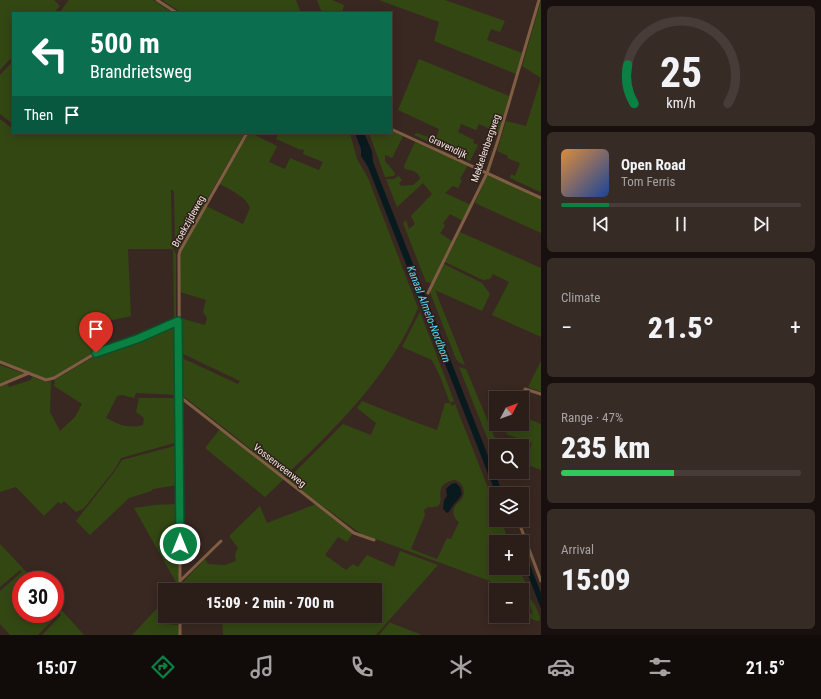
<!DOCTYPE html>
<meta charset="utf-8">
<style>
body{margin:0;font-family:"Roboto Condensed",sans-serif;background:#372b26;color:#f1f3f6;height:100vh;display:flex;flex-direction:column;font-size:15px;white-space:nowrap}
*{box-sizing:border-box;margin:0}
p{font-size:13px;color:#a6a2a2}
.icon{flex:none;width:22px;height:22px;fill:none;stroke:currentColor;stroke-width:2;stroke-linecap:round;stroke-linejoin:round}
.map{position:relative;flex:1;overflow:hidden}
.details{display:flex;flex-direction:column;gap:6px;padding:6px;background:#18100e;width:280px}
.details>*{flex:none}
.top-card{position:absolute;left:12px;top:12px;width:380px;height:122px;border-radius:0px;box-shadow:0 2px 10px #0003,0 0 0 1px #473c38;background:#0b6e4f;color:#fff;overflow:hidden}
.needle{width:26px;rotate:49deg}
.buttons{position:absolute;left:489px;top:391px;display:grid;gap:8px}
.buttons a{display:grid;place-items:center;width:40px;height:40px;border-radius:0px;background:#2b1e19;box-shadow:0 2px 10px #0003,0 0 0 1px #473c38;font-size:20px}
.speed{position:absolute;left:12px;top:571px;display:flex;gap:8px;font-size:20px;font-weight:700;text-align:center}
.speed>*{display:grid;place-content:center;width:52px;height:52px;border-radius:50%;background:#2b1e19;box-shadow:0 2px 10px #0003,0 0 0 1px #473c38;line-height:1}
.speed .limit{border:6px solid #d22;background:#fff;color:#111}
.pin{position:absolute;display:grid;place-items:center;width:34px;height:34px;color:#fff;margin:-41px -17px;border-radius:50% 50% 50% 0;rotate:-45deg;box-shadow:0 0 4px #0007}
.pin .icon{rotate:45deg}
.me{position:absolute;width:44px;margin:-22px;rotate:0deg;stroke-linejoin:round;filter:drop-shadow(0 0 3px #0008)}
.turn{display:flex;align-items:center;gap:14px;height:84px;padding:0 12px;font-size:18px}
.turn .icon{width:52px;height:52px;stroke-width:2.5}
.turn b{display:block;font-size:28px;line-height:34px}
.then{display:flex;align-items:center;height:38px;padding:0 12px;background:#0003;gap:8px;font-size:15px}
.big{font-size:30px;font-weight:800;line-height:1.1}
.details .card{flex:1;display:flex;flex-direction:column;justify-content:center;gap:6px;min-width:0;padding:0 14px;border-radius:6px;background:#372b26}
.details .dial{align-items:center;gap:0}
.dial svg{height:104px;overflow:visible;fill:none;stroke:#473c38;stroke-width:7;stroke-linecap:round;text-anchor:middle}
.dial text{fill:#f1f3f6;stroke:none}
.song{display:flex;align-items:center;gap:12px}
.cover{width:48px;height:48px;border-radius:6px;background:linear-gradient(135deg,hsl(30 70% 55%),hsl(220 70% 35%))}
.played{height:4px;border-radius:2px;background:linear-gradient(90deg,#0b8043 20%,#473c38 20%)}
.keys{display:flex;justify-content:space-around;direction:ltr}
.heat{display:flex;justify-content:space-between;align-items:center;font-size:22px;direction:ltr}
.charge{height:6px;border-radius:3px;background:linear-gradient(90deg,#34c759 47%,#473c38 0)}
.trip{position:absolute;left:158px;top:583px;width:224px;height:40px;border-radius:0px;background:#2b1e19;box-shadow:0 2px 10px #0003,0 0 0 1px #473c38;font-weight:800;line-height:40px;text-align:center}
.menu{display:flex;height:64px;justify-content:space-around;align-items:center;background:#110c0a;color:#a6a2a2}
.menu .icon{width:28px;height:28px}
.menu .active{color:#0b8043}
.menu b{font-size:18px;color:#f1f3f6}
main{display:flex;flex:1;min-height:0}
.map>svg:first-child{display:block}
.green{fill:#334713;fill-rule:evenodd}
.water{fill:#091a1f}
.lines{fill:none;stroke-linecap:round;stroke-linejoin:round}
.street{stroke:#7f5e44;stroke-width:3}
.route-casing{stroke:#07532c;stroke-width:10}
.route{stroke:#0b8043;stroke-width:7}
.labels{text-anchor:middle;stroke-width:3;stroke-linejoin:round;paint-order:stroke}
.street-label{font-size:10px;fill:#efe4df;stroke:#2e1e18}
.water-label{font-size:11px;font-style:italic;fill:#53d8ff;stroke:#2e1e18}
</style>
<main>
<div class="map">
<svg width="541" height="635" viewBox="0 0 541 635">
<rect width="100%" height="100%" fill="#392821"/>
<g class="green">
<path d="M0 0H54L60 6 54 13H13V56L0 70Z"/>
<path d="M69 0H153L173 13H59Z"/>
<path d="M162 0H296L301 13H182Z"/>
<path d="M317 0H332L344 5 342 13H322Z"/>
<path d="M379 0H445L505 21 500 32 491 29 487 40 522 53 516 74 434 41 439 22Z"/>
<path d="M541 1V191L540 192 510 178 511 174 515 176 520 163 507 158 508 156 497 151 506 121 526 126 541 78 522 66Z"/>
<path d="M419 59 509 96 499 133 479 124 476 130 461 124 458 132 474 140 473 143 478 145 470 161 414 135 417 133 434 139 436 138 439 129 398 110Z"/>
<path d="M13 61V124L0 114V75Z"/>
<path d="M0 119 13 129V133H245L178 250 176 249 175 246 174 193 173 190H171L172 246 176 254V320L174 321 173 249H128L131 316 108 321 109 332 87 335 94 353 50 379H47L0 361Z"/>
<path d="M391 130 403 136 392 158 385 155V161L395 173 394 176 385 177 369 133H391Z"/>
<path d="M249 133H251L277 146 269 162 285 169 290 158 319 170 323 162 303 154 304 150 301 149V150L276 139 279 133H350L357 159 368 178 418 308C390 375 336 428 284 477L242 442 182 395 181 359 182 358 238 384 240 381 181 353 180 318 205 325 207 318 203 312 206 300 180 292V258L183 245 206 206 243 224 250 208C248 198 228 188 219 184Z"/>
<path d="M415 142 468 165 460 179 462 180 458 188 453 186 445 193 471 205 463 221 450 214 443 223 445 226 440 233 453 242 432 283 426 282 403 223 406 220 409 229 415 224 411 216 432 194 423 183 397 207 386 179H393L399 176 402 180 399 183 401 186 413 185 420 179C420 172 411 170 405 169L404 166Z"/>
<path d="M487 175 541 198V233L475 203Z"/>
<path d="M460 232 541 268V337L492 315 509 282 493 274 490 279 483 280 445 262Z"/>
<path d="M444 264 482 283 490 294 482 311 435 290 465 365 460 363 456 359 430 292Z"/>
<path d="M420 312 454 401 450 403 440 376 432 360 402 347Z"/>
<path d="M173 324H177V395L138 393H136L134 398 122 395 117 396 106 418C120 425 128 429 143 425L144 418 136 412 139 398H178V442L121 458 115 469 84 508 76 512 64 501 61 504 58 502 44 516 16 487 0 492V387L8 384 9 387 31 380 32 377 47 382 51 381 50 412 60 431 75 417 82 404 54 386 55 381 54 380 95 356 124 346Z"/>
<path d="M541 361V392L528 387Z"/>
<path d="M0 365 25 374 0 383Z"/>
<path d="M459 367 466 369 497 443 494 447 490 445Z"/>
<path d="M362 401 412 421 437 430 445 403H450L452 406 455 404 496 508V520H501L509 542H496V568H519L531 596 522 593V590H514L362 534 357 531 287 480 343 424 371 435 376 423 357 408ZM455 480C464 483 467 494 460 501 458 503 455 505 454 508 452 513 455 520 459 522L451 539 447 538 437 559 411 549 425 515 424 510 428 507C454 510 426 484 455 480Z"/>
<path d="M522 416 541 424V470L522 463V454L527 456 532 443 506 434 510 424H522Z"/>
<path d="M220 429 284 479 265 497 205 448Z"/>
<path d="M178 445V485L153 489 151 491 129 498 90 535 76 521 115 471 122 460Z"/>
<path d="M178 504 179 580 177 584 134 508 154 505Z"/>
<path d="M316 504 353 533 347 542 338 537 325 555 346 570 353 564 358 567 367 555 394 567 400 551 438 565 376 635H223L222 616H375V590H182V583L205 559 208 564 225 565 236 561 235 554 238 548 229 536 260 506 267 523Z"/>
<path d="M0 544 34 580H21V614H55V603L84 635H42L61 615 59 613 38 635H10L0 624V591L22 572 20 570 0 587Z"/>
<path d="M527 597C535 601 539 613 540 620L537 621 522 615V611L533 614Z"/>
<path d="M165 600V605L158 613 169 621 167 624 179 625V635H132Z"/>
<path d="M390 622 391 623 422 635H379Z"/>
</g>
<g class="water">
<path d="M355 133H364L372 151 373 162 503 494H496L368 167 361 156V149Z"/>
<path d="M456 483 460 487 462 494C458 501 452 505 449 512L447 513 443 509 444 500 447 496 446 489 451 484Z"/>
<path d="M522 544 541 593V609L522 559Z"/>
</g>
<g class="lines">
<g class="street">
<path d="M157 0 177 13"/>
<path d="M391 129 541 198"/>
<path d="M428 293 487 173 498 140 539 0"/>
<path d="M0 362 46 380 54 378 96 353 137 339 178 321"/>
<path d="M0 385 29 373"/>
<path d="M525 389 541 394"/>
<path d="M179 396 354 533 374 540"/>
<path d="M518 520 541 581"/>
<path d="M180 581 221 541"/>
<path d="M180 590 179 255 180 251 247 133"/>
<path d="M180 616V635"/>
</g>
</g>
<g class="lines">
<g class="route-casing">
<path id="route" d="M96 353 137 339 178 321 180 544"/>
</g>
<use href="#route" class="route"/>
</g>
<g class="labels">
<g class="street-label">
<text transform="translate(448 146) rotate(25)" y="4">Gravendijk</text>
<text transform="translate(485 148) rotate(-71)" y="4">Mekkelenbergweg</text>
<text transform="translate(188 221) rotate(-61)" y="4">Broekzijdeweg</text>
<text transform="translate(280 465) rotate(38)" y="4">Vossenveenweg</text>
</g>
<g class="water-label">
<text transform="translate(429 314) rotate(69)" y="4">Kanaal Almelo-Nordhorn</text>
</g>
</g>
</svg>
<div class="buttons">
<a><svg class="needle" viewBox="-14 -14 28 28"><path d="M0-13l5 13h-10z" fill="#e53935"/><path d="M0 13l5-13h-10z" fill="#a6a2a2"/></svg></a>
<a><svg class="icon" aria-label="search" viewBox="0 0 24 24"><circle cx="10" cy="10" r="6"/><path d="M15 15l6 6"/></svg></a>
<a><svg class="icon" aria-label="layers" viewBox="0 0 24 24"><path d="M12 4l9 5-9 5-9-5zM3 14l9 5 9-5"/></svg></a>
<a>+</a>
<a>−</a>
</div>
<div class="speed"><div class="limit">30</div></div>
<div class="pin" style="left:96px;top:353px;background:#d93025"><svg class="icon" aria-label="arrive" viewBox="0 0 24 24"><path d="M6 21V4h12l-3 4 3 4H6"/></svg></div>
<svg class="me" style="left:180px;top:544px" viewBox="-20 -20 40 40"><circle r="17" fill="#0b8043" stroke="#fff" stroke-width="3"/><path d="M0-11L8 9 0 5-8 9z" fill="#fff"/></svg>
<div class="trip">15:09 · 2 min · 700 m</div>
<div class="top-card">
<div class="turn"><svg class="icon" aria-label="left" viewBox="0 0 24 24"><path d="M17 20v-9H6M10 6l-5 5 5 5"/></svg><div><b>500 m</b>Brandrietsweg</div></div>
<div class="then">Then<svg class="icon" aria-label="arrive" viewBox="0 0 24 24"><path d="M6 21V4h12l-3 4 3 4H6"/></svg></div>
</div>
</div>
<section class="details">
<div class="card dial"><svg viewBox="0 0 100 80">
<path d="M14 69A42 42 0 1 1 86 69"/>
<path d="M14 69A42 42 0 0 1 9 39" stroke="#0b8043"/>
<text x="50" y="56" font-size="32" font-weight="700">25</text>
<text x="50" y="72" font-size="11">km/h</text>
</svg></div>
<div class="card">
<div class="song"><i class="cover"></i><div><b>Open Road</b><p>Tom Ferris</p></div></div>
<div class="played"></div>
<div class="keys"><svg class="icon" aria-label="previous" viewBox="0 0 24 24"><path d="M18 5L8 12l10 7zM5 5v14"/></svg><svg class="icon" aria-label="pause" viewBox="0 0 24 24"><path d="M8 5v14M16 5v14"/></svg><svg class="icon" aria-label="next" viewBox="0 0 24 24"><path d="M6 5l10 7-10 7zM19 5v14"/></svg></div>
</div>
<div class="card"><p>Climate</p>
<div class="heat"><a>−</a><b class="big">21.5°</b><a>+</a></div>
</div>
<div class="card"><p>Range · 47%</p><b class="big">235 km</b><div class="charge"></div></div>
<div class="card"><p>Arrival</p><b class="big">15:09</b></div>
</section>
</main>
<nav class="menu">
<b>15:07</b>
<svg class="icon active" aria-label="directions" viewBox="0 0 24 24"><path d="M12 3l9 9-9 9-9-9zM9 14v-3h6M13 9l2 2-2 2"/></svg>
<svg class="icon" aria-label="music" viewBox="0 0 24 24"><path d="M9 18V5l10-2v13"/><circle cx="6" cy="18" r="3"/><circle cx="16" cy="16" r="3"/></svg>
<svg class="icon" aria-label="phone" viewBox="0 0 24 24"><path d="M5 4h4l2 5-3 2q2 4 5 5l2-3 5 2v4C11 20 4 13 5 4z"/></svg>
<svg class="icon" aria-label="climate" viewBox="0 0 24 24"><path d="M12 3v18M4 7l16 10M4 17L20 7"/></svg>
<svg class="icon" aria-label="car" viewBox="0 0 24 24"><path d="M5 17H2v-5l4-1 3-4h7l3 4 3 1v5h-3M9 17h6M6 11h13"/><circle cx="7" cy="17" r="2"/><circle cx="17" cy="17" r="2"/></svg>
<svg class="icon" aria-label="filters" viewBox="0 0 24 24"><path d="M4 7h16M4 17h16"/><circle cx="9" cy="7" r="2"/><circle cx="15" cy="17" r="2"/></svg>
<b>21.5°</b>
</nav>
